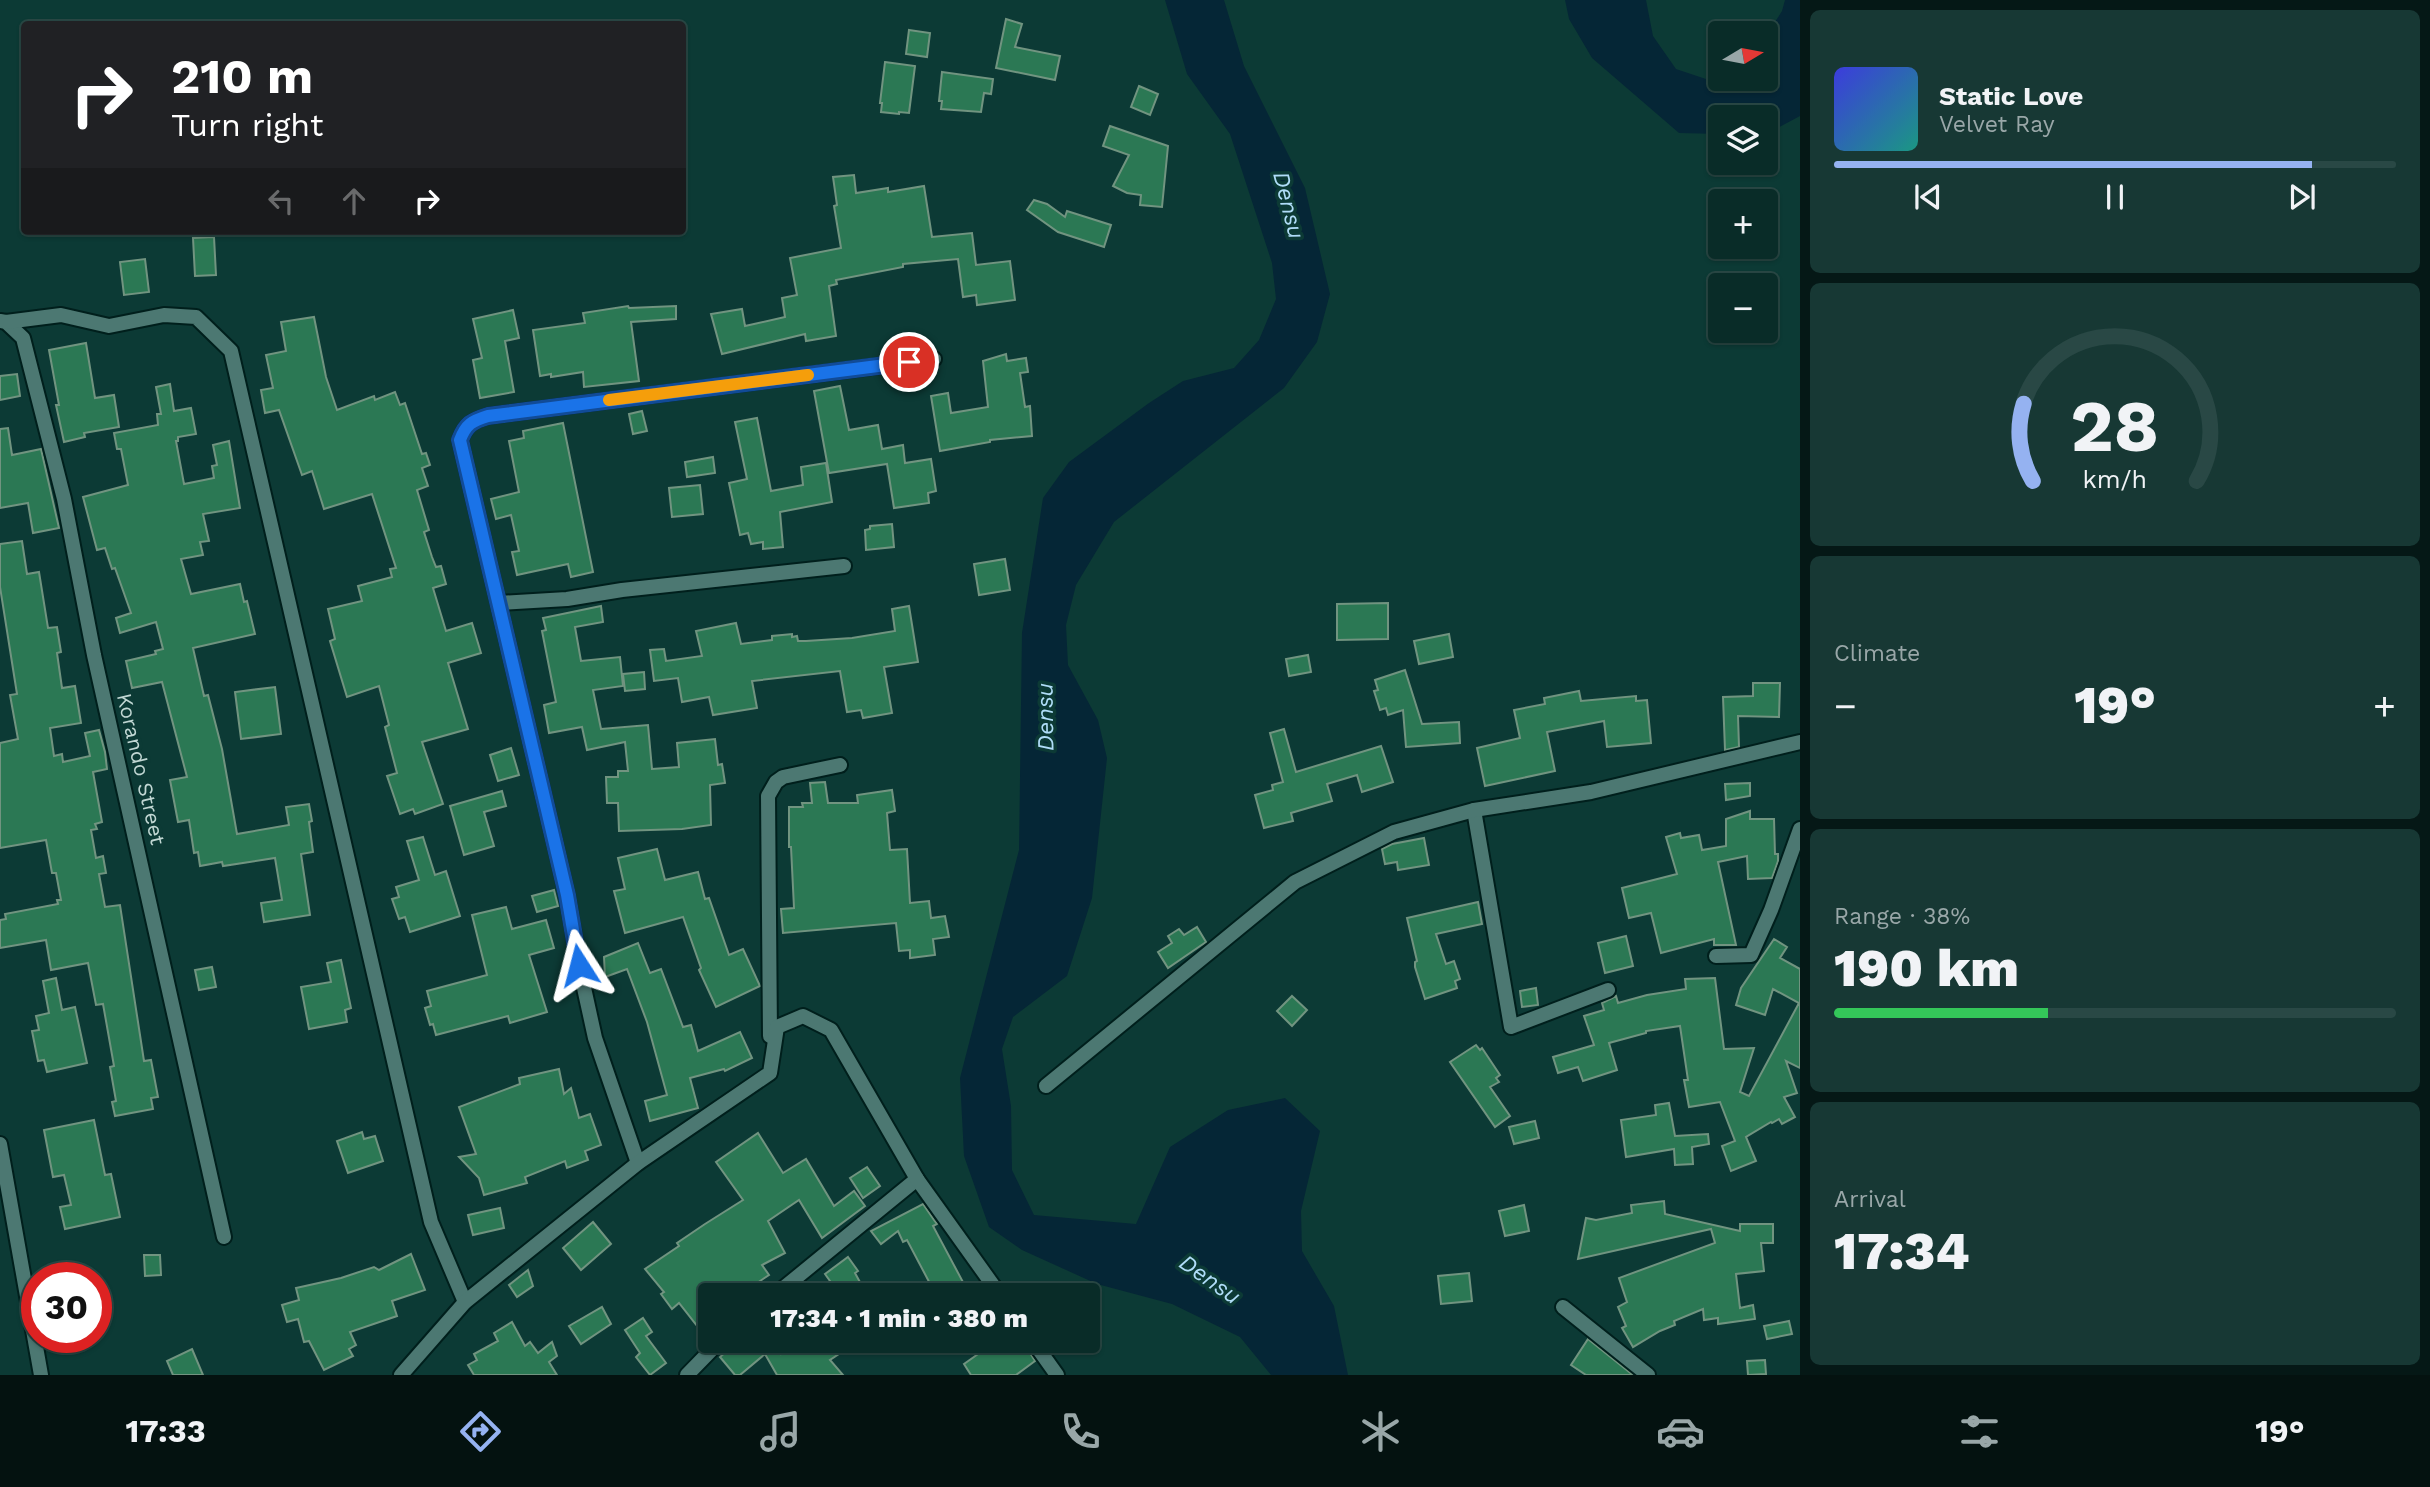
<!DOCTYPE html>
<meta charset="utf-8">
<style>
body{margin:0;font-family:"Work Sans",sans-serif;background:#173834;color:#f1f3f6;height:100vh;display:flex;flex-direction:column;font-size:26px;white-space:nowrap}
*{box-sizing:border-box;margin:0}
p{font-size:23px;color:#99a7a8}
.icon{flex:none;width:38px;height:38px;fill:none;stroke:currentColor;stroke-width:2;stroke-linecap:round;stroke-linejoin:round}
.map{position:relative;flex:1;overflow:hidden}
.panel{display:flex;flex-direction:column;gap:10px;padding:10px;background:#051816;width:630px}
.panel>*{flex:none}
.hud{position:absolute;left:21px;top:21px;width:665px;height:214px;border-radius:7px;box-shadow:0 2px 5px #0004,0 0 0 2px #294845;background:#202124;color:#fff;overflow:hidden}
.needle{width:46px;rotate:80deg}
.buttons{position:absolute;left:1708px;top:21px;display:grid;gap:14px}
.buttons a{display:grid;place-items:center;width:70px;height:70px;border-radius:7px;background:#092c28;box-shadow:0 2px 5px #0004,0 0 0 2px #294845;font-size:35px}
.speed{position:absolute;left:21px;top:1262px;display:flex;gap:14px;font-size:35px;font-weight:700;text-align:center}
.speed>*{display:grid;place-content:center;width:91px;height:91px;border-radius:50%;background:#092c28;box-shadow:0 2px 5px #0004,0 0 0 2px #294845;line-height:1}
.speed .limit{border:10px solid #d22;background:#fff;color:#111}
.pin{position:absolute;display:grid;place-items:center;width:60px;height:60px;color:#fff;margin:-30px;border:4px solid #fff;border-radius:50%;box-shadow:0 2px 7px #0007}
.me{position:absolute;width:77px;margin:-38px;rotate:351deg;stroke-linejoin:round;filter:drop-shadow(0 0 5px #0008)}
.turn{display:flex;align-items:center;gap:24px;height:147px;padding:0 35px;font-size:32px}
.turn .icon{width:91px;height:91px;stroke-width:2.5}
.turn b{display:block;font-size:49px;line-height:60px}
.lanes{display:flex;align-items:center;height:66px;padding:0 35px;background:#0003;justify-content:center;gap:35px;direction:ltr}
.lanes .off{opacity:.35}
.big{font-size:52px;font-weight:800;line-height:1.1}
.panel .tile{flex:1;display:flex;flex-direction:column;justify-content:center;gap:10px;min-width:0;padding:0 24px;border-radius:10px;background:#173834}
.panel .dial{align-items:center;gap:0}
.dial svg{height:182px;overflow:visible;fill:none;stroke:#294845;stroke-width:7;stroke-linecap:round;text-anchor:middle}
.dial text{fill:#f1f3f6;stroke:none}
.song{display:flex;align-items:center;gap:21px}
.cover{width:84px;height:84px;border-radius:10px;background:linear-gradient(135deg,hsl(240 70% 55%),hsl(170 70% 35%))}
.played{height:7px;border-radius:4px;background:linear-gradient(90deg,#95b2f1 85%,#294845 85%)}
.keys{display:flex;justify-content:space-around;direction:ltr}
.heat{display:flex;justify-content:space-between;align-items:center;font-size:38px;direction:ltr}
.charge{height:10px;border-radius:5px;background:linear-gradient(90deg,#34c759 38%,#294845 0)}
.trip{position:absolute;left:698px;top:1283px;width:402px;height:70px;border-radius:7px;background:#092c28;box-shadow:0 2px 5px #0004,0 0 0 2px #294845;font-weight:800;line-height:70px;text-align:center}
.tab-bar{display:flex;height:112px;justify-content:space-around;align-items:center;background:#041210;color:#99a7a8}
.tab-bar .icon{width:49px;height:49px}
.tab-bar .on{color:#95b2f1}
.tab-bar b{font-size:32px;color:#f1f3f6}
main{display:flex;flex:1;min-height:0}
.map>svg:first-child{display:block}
.water{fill:#052636}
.building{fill:#2b7854;stroke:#719480;stroke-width:2}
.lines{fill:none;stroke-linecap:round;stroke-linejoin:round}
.street-casing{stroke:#001f1c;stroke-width:18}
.street{stroke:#4c7872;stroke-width:14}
.route-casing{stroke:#114b97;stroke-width:18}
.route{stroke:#1a73e8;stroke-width:12}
.slow{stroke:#f59e0b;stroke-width:12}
.labels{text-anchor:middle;stroke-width:7;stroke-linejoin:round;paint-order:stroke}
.street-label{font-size:21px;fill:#c1d7d3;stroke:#0c3a35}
.water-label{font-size:23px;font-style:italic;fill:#b0ddf8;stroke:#0c3a35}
</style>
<main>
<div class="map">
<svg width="1800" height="1375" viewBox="0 0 1800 1375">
<rect width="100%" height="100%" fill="#0c3a35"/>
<g class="water">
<path d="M1165 0H1224L1244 66 1305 188 1330 294 1317 342 1284 388 1114 522 1076 585 1066 625 1068 665 1098 720 1107 758 1092 898 1067 976 1013 1017 1002 1049 1011 1106 1012 1170 1034 1215 1136 1224 1170 1147 1228 1110 1285 1098 1320 1131 1301 1211 1302 1251 1334 1306 1348 1375H1271L1240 1337 1172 1304 1097 1284 1022 1250 989 1227 964 1156 960 1078 1019 850 1022 633 1043 498 1069 462 1149 403 1183 381 1234 368 1259 340 1276 299 1272 263 1230 134 1187 74Z"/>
<path d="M1565 0H1646L1653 36 1676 69 1718 83 1728 79H1766V36L1782 11 1785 0H1800V116L1766 134V117H1720V134L1679 133 1592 58 1569 19Z"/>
</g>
<g class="building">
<path d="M1006 19 1022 24 1015 47 1060 56 1055 80 996 68Z"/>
<path d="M909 30 930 33 927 57 906 54Z"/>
<path d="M885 62 915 66 909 113 899 112V114L881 112 882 103H880Z"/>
<path d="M942 72 993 79 991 94 984 93 981 112 941 109 942 101H939Z"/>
<path d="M1139 86 1158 94 1150 115 1131 107Z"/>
<path d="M1110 126 1168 146 1162 207 1140 205 1141 195 1127 193 1113 186 1129 155 1103 146Z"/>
<path d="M854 175 856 193 888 188V192L924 186 932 237 972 233 976 265 1010 261 1015 300 977 305 976 295 963 297 958 259 903 264V267L836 280 837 284 829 286 836 336 806 341 805 334 722 354 711 314 742 309 745 326 785 317 782 298 797 295 790 258 841 248 834 206 837 205 833 177Z"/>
<path d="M1034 200 1047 204 1065 217 1067 211 1111 225 1104 247 1058 232 1027 210Z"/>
<path d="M214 237 216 275 195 276 193 238Z"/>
<path d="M145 259 149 292 124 295 120 262Z"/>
<path d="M628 306 629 308 676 306V319L631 322 639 381 584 387 583 372 551 377V374L540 376 533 330 585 323 583 313Z"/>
<path d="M513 310 519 338 505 341 514 392 480 398 473 360 482 358 473 319Z"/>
<path d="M314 317 326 377 337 410 374 396 375 400 395 392 400 405 405 403 422 454 426 453 430 465 422 468 428 486 417 490 429 530 424 532 432 557 436 567 441 566 446 584 433 588 446 631 472 623 481 653 448 663 468 729 422 742 443 804 415 814 413 809 400 814 387 776 397 773 385 727 389 725 379 686 347 697 330 641 335 639 328 609 362 601 358 586 392 577 390 569 396 568 372 494 324 509 312 471 302 475 279 410 265 413 261 390 273 388 266 355 286 351 281 322Z"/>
<path d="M86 343 95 398 114 395 119 427 84 433 85 437 64 442 56 405H59L49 350Z"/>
<path d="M1006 354 1007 361 1026 358 1028 372 1020 373 1025 407 1030 406 1032 436 990 440V442L940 451 931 396 948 393 951 413 988 407 983 361Z"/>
<path d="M17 374 20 396 0 400V376Z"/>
<path d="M170 384 174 411 191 408 196 434 178 437V441H176L184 484 214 478 212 466 217 465 213 445 229 441 240 508 203 514 209 541 200 542 203 555 181 559 191 594 240 584 244 602 247 601 255 634 193 648 204 696 208 695 222 749 237 834 289 825 286 807 309 804 312 821 309 822 313 852 301 854 310 915 264 922 261 903 282 900 275 858 223 866 222 862 200 866 198 852 194 853 189 820 178 822 170 780 187 777 162 682 132 688 126 661 156 654 155 651 163 649 156 622 120 633 116 618 131 613 115 568 112 569 105 548 97 550 83 497 128 485 121 449H117L114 433 158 425 157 414H161L156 387Z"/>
<path d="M840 386 849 430 878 425 882 449 903 445 905 463 931 459 936 491 928 493 929 503 894 508 887 464 829 473 814 391Z"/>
<path d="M642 411 647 431 633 434 629 414Z"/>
<path d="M757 418 771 491 803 485 801 467 826 463 832 502 780 512 783 547 763 549V542L751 544 748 533 740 535 729 483 747 479 735 422Z"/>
<path d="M563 423 593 572 571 577 568 564 517 575 512 552 519 551 511 515 496 519 491 499 519 492 509 441 524 438 523 431Z"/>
<path d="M8 428 12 455 41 449 59 528 33 533 28 503 0 508V429Z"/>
<path d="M713 457 715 473 687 477 685 462Z"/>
<path d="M700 485 703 514 672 517 669 488Z"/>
<path d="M892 524 894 547 866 550 865 530 870 529V526Z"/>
<path d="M22 541 27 574 39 572 48 628 57 627 61 652 57 653 62 688 75 686 81 723 50 728 54 756 62 754 63 762 90 756 85 733 99 730 105 752 107 769 93 772 102 822 95 824 97 829 91 830 96 858 103 856 106 873 99 874 105 907 120 905 144 1061 151 1060 158 1097 151 1098 153 1109 115 1116 112 1102 116 1101 110 1067 114 1066 103 1004 96 1005 88 963 51 970 46 940 0 948V920L6 919 5 914 58 904 57 900H61L56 873H52L46 840 0 848V743L18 739 10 695 17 694 0 587V544Z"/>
<path d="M1005 559 1010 590 979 595 974 564Z"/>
<path d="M1388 603V639L1337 640V604Z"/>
<path d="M601 606 603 622 575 627 581 661 620 657 623 686 593 690 601 729 648 725 652 769 679 767 677 743 715 739 718 765 722 764 725 783 710 785 711 825 682 829 619 831 618 803H607L606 777H618V771H628L625 742 587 750 582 727 549 733 544 705 556 702 542 631 546 630 543 618Z"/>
<path d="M909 606 918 662 884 667 892 713 863 718 861 710 847 712 840 671 752 681 757 708 713 715 709 697 682 702 678 678 654 681 650 650 664 649 666 661 702 656 696 631 736 623 741 644 772 640V636L792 634V637L797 636 798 641H806L852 638 895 631 892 609Z"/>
<path d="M1449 634 1453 657 1419 664 1414 641Z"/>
<path d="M1308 655 1311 672 1289 676 1286 659Z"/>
<path d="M1405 670 1422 724 1459 722 1460 743 1406 747 1403 710 1388 715 1386 708 1380 710 1374 691 1378 690 1375 680Z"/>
<path d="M644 672 645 689 625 691 623 674Z"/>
<path d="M1753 683H1780L1779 717 1738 716 1739 747 1725 750 1723 697 1753 696Z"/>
<path d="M275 687 281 734 241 739 235 692Z"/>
<path d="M1579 691 1581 701 1636 696V701L1647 700 1651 743 1607 747 1604 721 1547 732 1555 771 1485 786 1477 748 1520 738 1514 710 1545 704 1544 698Z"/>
<path d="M1284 729 1296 772 1381 746 1393 782 1362 792 1357 775 1327 784 1332 801 1291 813 1293 821 1264 828 1255 795 1273 790 1272 785 1283 782 1270 733Z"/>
<path d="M511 748 519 775 498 781 490 755Z"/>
<path d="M825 782 828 803H858L857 795 892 790 895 811 887 813 890 850 907 849 910 903 929 901 931 918 945 916 949 937 933 939 935 955 910 958V950L899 951 896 923 783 933 781 909 794 908 791 847H789V807H803L802 803H812L810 783Z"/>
<path d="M1750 783V796L1726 800 1725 784Z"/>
<path d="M502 791 506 806 484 812 494 846 464 855 450 806Z"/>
<path d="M1750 811V819H1774L1775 854H1778V861L1772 878 1748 879 1747 856 1718 862 1736 945H1714V939L1661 953 1651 913 1629 918 1622 888 1677 874 1666 837 1680 833 1681 838 1699 835 1702 850 1726 846V819Z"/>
<path d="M423 837 435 875 446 871 460 916 410 932 405 917 399 919 392 899 399 897 396 887 419 880 407 841Z"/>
<path d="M1424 838 1429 865 1398 870 1397 862 1385 864 1382 849 1392 844Z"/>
<path d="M657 849 665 880 698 872 705 899 709 898 729 955 743 949 760 986 716 1007 699 970 701 968 683 917 625 933 614 891 625 889 618 858Z"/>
<path d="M554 890 558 906 537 912 532 896Z"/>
<path d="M1478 902 1482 924 1436 934 1446 964 1454 961 1460 979 1455 981 1457 988 1425 999 1415 967V962L1417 961 1407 918Z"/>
<path d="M506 907 512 929 546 920 554 948 529 955 547 1012 510 1023 508 1016 436 1035 433 1024 430 1025 425 1008 431 1006 427 991 487 975 472 915Z"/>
<path d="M1197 927 1206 942 1168 968 1158 952 1172 943 1168 936 1179 929 1184 935Z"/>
<path d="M1626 936 1633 966 1605 973 1598 943Z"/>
<path d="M1774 939 1787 947 1780 958 1800 969V1068L1786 1061 1797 1093 1784 1097 1795 1117 1782 1124 1779 1119 1772 1123 1771 1122 1746 1137 1756 1161 1731 1171 1722 1146 1735 1141 1720 1102 1689 1107 1684 1080H1688L1680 1026 1646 1031V1033L1609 1043 1617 1070 1583 1081 1578 1067 1558 1073 1553 1057 1594 1045 1584 1016 1604 1010 1602 1003 1616 996 1618 1003 1647 995 1686 989 1685 979 1715 978 1724 1049 1754 1048 1740 1092 1749 1096 1799 1003 1773 989 1765 1015 1736 1005 1741 988Z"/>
<path d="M638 943 650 973 661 969 683 1027 691 1025 698 1051 740 1032 752 1058 725 1071 724 1069 690 1078 698 1108 650 1121 645 1101 667 1095 647 1022 627 969 605 977 604 957Z"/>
<path d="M341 960 351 1008 345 1010 347 1022 309 1029 301 987 331 982 327 963Z"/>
<path d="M212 967 216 987 199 990 195 970Z"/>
<path d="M56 978 62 1010 75 1007 87 1063 47 1072 44 1060 38 1061 32 1031 39 1030 36 1016 49 1013 43 981Z"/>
<path d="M1536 988 1538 1005 1522 1007 1520 991Z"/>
<path d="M1292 996 1307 1010 1292 1026 1277 1011Z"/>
<path d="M1476 1045 1480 1050 1482 1048 1500 1075 1496 1078 1499 1082 1490 1087 1510 1116 1495 1127 1450 1062Z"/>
<path d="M559 1069 564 1094 571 1088 579 1118 590 1114 601 1145 585 1151 588 1160 567 1168 565 1161 525 1177 527 1183 484 1195 479 1178 459 1157 476 1154 459 1107 520 1084 519 1078Z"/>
<path d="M1669 1103 1675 1136 1708 1134 1709 1144 1692 1147 1693 1164 1675 1165 1674 1149 1626 1157 1621 1120 1656 1115 1655 1105Z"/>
<path d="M94 1120 105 1175 111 1174 120 1217 65 1229 60 1207 71 1205 64 1175 53 1177 44 1130Z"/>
<path d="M1535 1121 1539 1138 1514 1144 1509 1127Z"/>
<path d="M362 1132 364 1139 375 1136 383 1161 348 1173 337 1141Z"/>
<path d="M758 1133 783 1173 806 1159 834 1206 854 1191 865 1206 822 1238 799 1200 768 1221 785 1253 762 1265 769 1275 739 1295H710V1318L698 1327 679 1303 672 1309 661 1294 664 1292 645 1269 679 1246 677 1243 705 1224 743 1200 716 1162Z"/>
<path d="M867 1167 880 1186 863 1198 850 1178Z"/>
<path d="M1664 1201 1665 1214 1740 1231V1224H1773V1243H1761L1764 1271 1736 1274 1740 1308 1753 1305 1755 1319 1718 1324V1318L1704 1320 1703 1309 1674 1321 1675 1325 1660 1331 1633 1347 1622 1328 1626 1326 1618 1307 1627 1302 1619 1278 1715 1243 1711 1229 1578 1259 1586 1218 1596 1220 1632 1213 1631 1205Z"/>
<path d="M923 1204 934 1220 937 1224 933 1226 964 1284 942 1295H936L907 1240 903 1242 898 1231 881 1244 871 1231Z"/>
<path d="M1524 1205 1529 1231 1505 1236 1499 1211Z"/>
<path d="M500 1208 504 1228 473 1235 468 1215Z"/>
<path d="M593 1222 611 1244 581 1270 563 1248Z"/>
<path d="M411 1254 425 1290 392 1301 397 1316 350 1332 356 1345 349 1349 353 1356 324 1370 309 1341 304 1342 298 1319 287 1322 282 1305 299 1300 296 1288 341 1278 374 1267 379 1270Z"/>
<path d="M144 1255H160L161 1275 145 1276Z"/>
<path d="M848 1257 858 1271 855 1273 867 1295H840L825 1274Z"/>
<path d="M528 1270 533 1286 517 1297 509 1285Z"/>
<path d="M1469 1273 1472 1301 1441 1304 1438 1276Z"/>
<path d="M602 1307 611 1324 581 1344 569 1326Z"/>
<path d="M643 1318 652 1332 646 1336 666 1363 650 1375 636 1357 640 1353 625 1330Z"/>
<path d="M1789 1321 1792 1334 1767 1339 1764 1326Z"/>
<path d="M512 1322 525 1346 530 1342 538 1353 552 1342 557 1356 549 1362 557 1375H474L468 1365 477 1360 474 1354 498 1341 494 1333Z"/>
<path d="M1588 1339 1633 1375H1586L1571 1365Z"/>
<path d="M740 1340H781L775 1346 781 1354 796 1340H860L830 1360 843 1375H777L765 1354 740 1375H735L720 1357Z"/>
<path d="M998 1340H1022L1035 1361 1016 1375H971L964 1364Z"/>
<path d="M192 1349 203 1375H173L167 1361Z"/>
<path d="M1765 1360 1766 1374 1748 1375 1747 1361Z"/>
</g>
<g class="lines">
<g class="street-casing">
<g id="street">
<path d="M0 321 6 322 23 338 64 499 94 655 224 1237"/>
<path d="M6 322 61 315 109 326 164 315 196 317 231 351 431 1222 465 1302"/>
<path d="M499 603 567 599 622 590 844 566"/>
<path d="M1474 810 1511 1027 1608 990"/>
<path d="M1716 956 1751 955 1771 910 1800 829"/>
<path d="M770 1036 768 796 776 782 783 777 840 765"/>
<path d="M1046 1086 1295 882 1394 832 1474 810 1591 792 1800 742"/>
<path d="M0 1144 41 1375"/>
<path d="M638 1163 595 1038 579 965 567 895 460 440C466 424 472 421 488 416L934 359"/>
<path d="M775 1295 917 1179"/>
<path d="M1563 1307 1648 1375"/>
<path d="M1032 1340 1057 1375"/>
<path d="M401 1375 465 1302 638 1163 770 1073 777 1027 803 1016 831 1030 917 1179 1000 1295"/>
<path d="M687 1375 721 1340"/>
</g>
</g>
<use href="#street" class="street"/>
</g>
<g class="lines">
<g class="route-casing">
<path id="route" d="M579 965 567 895 460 440C466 424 472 421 488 416L909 362"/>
</g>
<use href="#route" class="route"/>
<path class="slow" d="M609 400 808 375"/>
</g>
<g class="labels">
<g class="street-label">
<text transform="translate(141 769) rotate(77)" y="7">Korando Street</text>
</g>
<g class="water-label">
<text transform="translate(1289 205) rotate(76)" y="8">Densu</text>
<text transform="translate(1045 717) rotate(-91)" y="8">Densu</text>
<text transform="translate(1210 1279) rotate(35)" y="8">Densu</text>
</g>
</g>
</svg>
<div class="buttons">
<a><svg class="needle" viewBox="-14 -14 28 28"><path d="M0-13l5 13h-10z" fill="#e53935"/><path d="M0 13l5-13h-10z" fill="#99a7a8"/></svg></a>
<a><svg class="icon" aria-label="layers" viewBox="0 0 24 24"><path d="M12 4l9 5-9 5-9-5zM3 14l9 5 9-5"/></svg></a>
<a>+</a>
<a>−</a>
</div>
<div class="speed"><div class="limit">30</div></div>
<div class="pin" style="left:909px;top:362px;background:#d93025"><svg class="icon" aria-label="arrive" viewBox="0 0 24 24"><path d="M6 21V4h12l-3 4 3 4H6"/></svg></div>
<svg class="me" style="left:579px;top:965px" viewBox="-20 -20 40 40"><path d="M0-17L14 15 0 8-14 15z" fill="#1a73e8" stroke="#fff" stroke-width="4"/></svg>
<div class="trip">17:34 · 1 min · 380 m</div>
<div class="hud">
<div class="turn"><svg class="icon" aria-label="right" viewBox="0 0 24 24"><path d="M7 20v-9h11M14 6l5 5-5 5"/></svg><div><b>210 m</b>Turn right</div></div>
<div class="lanes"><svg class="icon off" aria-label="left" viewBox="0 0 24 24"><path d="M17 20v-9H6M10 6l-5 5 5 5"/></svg><svg class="icon off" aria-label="ahead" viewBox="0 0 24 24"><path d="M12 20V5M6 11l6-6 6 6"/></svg><svg class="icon" aria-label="right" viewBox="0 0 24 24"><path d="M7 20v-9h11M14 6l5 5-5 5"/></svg></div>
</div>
</div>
<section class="panel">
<div class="tile">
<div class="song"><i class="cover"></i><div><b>Static Love</b><p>Velvet Ray</p></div></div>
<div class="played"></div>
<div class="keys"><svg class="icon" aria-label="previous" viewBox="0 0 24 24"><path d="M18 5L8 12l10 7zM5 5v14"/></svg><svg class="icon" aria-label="pause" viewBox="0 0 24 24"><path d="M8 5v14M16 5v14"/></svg><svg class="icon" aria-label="next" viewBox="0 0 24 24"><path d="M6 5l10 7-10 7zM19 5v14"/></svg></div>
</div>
<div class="tile dial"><svg viewBox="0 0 100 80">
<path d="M14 69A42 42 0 1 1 86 69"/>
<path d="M14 69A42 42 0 0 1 10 35" stroke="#95b2f1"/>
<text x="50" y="56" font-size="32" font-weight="700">28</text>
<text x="50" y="72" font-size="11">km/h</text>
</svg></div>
<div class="tile"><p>Climate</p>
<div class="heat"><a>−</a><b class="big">19°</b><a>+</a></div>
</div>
<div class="tile"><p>Range · 38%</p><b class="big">190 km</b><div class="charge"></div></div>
<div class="tile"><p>Arrival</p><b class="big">17:34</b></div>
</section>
</main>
<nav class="tab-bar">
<b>17:33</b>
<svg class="icon on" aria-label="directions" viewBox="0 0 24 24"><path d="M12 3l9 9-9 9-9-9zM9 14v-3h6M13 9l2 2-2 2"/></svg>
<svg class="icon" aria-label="music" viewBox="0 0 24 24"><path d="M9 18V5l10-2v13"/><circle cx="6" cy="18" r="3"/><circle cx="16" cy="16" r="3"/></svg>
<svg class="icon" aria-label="phone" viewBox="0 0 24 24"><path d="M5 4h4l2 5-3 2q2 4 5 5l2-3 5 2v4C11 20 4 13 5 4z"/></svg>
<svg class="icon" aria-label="climate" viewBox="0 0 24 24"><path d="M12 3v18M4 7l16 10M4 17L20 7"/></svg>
<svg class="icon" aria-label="car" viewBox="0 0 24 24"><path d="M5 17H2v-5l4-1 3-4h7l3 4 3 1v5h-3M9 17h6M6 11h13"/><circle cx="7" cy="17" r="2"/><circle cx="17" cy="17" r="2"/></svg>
<svg class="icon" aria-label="filters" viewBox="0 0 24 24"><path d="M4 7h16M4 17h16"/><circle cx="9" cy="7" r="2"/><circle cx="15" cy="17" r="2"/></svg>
<b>19°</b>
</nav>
